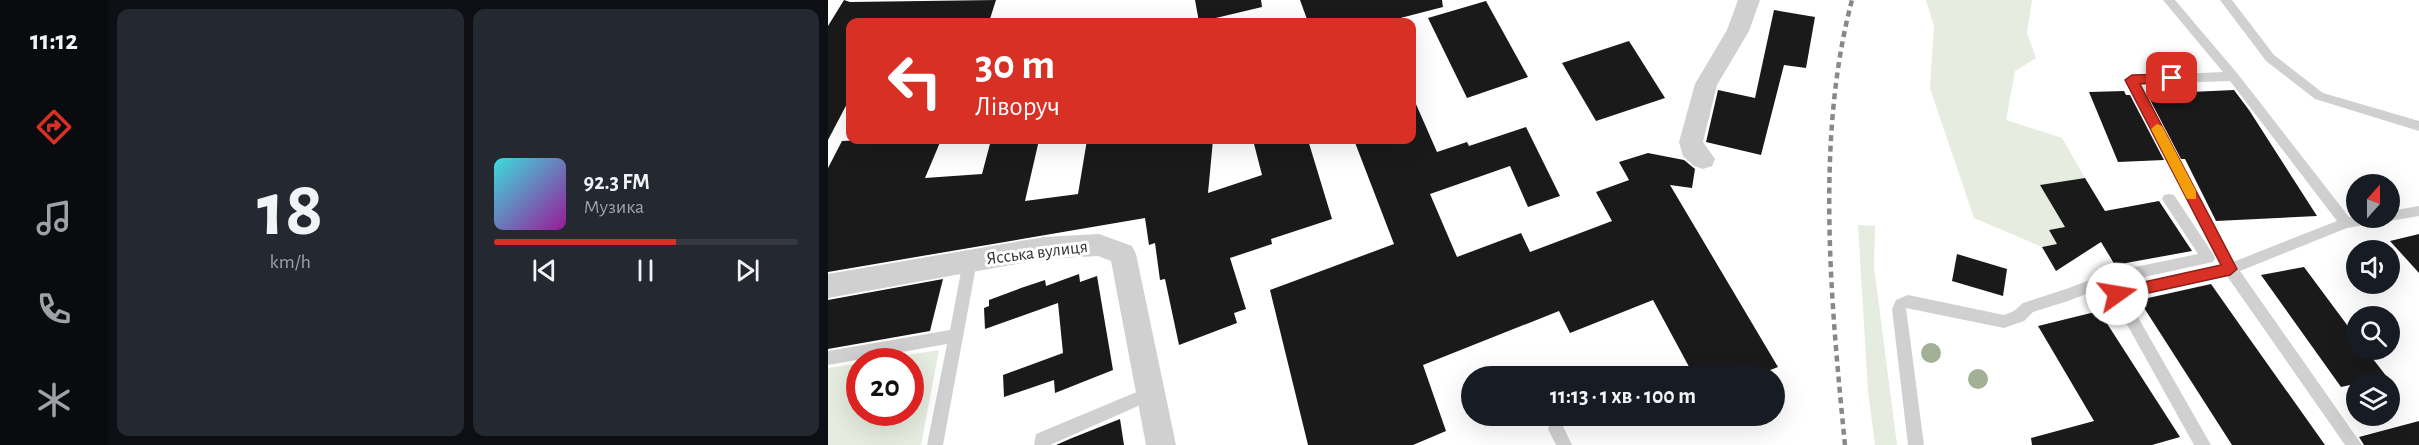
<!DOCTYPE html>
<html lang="uk">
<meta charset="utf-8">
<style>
body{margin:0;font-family:"Alegreya Sans",sans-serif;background:#242831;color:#f1f3f6;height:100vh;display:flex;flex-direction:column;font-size:22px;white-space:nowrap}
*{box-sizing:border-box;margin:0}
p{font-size:20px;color:#9ea1a6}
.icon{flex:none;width:33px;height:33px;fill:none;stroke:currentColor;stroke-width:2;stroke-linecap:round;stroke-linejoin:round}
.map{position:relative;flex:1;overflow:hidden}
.drawer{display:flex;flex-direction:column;gap:9px;padding:9px;background:#0d0f14;width:720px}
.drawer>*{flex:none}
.banner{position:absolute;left:18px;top:18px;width:570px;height:126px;border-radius:12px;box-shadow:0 6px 24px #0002;background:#d93025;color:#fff;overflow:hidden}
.needle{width:39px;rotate:21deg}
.controls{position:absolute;left:1518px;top:174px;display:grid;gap:12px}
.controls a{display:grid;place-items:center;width:54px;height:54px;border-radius:50%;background:#171b24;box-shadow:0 6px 24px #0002;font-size:30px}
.speed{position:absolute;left:18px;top:348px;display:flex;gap:12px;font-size:30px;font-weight:700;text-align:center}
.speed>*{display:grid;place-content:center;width:78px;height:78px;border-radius:50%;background:#171b24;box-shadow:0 6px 24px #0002;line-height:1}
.speed .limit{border:9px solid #d22;background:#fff;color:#111}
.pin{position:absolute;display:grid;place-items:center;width:51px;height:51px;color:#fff;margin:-26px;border-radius:12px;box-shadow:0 3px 9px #0006}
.me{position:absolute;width:66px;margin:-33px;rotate:77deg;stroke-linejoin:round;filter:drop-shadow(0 0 4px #0008)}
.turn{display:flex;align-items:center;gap:21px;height:126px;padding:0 30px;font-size:27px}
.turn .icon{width:78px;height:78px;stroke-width:2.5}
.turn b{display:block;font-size:42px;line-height:51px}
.drawer .tile{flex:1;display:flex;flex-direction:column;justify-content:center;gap:9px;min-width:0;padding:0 21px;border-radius:12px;background:#242831}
.drawer .dial{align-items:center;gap:0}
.dial b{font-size:78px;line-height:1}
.song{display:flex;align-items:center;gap:18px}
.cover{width:72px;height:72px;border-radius:9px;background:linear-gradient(135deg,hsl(180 70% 55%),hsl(300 70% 35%))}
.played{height:6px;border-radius:3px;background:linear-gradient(90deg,#d93025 60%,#363941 60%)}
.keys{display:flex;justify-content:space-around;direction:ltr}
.drawer .tiles{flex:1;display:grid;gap:9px;grid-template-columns:repeat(2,1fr)}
.trip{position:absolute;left:633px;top:366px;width:324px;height:60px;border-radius:30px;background:#171b24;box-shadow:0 6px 24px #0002;font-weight:700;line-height:60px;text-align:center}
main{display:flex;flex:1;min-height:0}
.tab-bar{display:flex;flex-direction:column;width:108px;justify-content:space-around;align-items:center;background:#090b0e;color:#9ea1a6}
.tab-bar .icon{width:42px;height:42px}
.tab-bar .on{color:#d93025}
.tab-bar b{font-size:27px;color:#f1f3f6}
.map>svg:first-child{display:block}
.green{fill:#e6ecdf}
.building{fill:#1a1a1a}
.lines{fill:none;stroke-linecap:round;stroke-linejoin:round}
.service{fill:#d0d0d0;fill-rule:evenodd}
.minor{fill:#d0d0d0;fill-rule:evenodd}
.rail{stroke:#888;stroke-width:4.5;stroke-dasharray:6 4.5;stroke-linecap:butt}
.tree{fill:#a2b095}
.route{fill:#d93025;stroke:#8d1f18;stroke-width:1.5}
.slow{fill:#f59e0b}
.labels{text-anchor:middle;stroke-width:6;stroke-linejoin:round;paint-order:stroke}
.street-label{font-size:18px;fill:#333;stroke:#fff}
</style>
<main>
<nav class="tab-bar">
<b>11:12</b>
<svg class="icon on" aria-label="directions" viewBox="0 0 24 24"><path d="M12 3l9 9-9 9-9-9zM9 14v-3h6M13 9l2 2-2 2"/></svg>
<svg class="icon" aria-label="music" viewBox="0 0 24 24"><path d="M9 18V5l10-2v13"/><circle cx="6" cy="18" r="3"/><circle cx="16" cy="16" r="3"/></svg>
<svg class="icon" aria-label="phone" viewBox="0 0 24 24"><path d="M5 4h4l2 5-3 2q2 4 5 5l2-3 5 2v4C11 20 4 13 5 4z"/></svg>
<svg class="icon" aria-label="climate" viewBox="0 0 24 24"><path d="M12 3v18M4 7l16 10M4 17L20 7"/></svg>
</nav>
<section class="drawer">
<div class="tiles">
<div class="tile dial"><b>18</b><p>km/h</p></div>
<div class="tile">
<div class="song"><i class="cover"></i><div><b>92.3 FM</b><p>Музика</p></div></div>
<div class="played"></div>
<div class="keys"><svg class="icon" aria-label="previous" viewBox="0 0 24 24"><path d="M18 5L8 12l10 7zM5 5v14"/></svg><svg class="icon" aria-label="pause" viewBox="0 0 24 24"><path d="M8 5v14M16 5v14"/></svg><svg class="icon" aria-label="next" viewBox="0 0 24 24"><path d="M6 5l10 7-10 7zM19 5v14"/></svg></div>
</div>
</div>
</section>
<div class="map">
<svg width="1591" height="445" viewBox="0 0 1591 445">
<rect width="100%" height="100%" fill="#fff"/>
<g class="green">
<path d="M1098 0H1204L1199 33 1208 58 1187 71 1178 120 1234 138 1257 178 1213 186 1237 227 1221 230 1229 244 1214 247 1146 218 1102 88 1106 26Z"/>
<path d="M1030 225 1047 226 1046 267 1069 445H1047L1040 391Z"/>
<path d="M111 350 93 445H0V368L31 363 32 412H82V362L40 361Z"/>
</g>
<g class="building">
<path d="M16 0 22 2 168 0 161 22H22V98L0 140V26Z"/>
<path d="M367 0H433L434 7 371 22Z"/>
<path d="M472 0H614L615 7 557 22H480Z"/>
<path d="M658 1 700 77 639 98 600 18Z"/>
<path d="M946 10 987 17 978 68 956 65 933 155 878 142 890 90 927 98Z"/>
<path d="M801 41 837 98 768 121 734 63Z"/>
<path d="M1406 90 1421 110 1489 216 1388 221 1357 159H1353L1319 94Z"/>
<path d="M1296 91 1298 95H1302L1336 160 1290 162 1261 92Z"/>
<path d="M584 95 609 152 639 142 641 146 698 127 732 196 700 207 682 166 602 194 629 257 693 233 702 252 784 221 768 192 801 180 791 162 820 153 856 160 867 169 864 188 842 185 950 367 927 376H866L825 300 742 333 731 311 595 365 618 431 585 445H480L442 290 566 244 526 140H584Z"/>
<path d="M37 140H113L97 178 154 174 163 140H211L197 201 250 194 259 140H385L380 193 434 175 425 140H480L504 219 443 239 444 244 402 258 418 309 406 313 409 323 351 345 337 279 332 280 327 243 321 245 317 218 0 272V168L14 141Z"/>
<path d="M1257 178 1277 211 1331 201 1364 251 1287 265 1273 242 1228 271 1214 247 1229 244 1221 230 1237 227 1212 185Z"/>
<path d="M1591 234V273L1562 241Z"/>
<path d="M1129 254 1179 269 1175 296 1124 281Z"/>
<path d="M1476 267 1528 337V350H1538L1559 377 1513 387 1433 275Z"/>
<path d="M251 274 252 282 269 276 285 370 227 393 226 380 176 397 175 375 235 353 230 303 157 329 156 308 161 306V300L193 288 217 280 218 286Z"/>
<path d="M115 279 102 331 0 349V300Z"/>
<path d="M1383 284 1421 338 1497 445H1404L1311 300Z"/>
<path d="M1271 311 1352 437 1324 445H1204L1203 438 1266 421 1210 326Z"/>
<path d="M292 419 296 445H228L244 438Z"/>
<path d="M1591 421V445H1536L1531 437Z"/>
</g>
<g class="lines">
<g class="service">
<path d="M1335 0H1347L1409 73 1521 217 1562 218V211L1591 206V216L1519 228 1412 271 1534 445H1517L1399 276 1299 298 1383 445H1366L1282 294 1284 290 1289 288 1393 265 1297 80 1303 76 1395 72ZM1402 81 1509 221 1405 262 1311 84Z"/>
<path d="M1392 0H1404L1446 55 1495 93 1591 121V131L1487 99 1438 61Z"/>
<path d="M1341 194 1346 195 1385 254 1387 258 1385 262 1284 284 1240 301 1205 312 1196 321 1176 328 1078 308 1096 445H1080L1064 309 1068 300 1080 295 1176 315 1186 311 1195 303 1238 289 1283 272 1370 254 1334 199 1336 195Z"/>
<path d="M142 255 147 257 149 261 115 445H99L119 344 0 365V351L122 330 135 261 137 257Z"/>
<path d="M323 386 328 388 331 393 328 398 222 445H206L208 434Z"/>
<path d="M728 421 734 424 744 445H728L720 429 722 424Z"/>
</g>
<g class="minor">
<path d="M910 0H932L921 31 889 85 875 142 887 159 884 166 875 169 866 166 855 156 851 142 867 84 899 30Z"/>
<path d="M271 234 304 246 308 254 348 445H318L283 261 270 256 216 259 0 298V274L216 237Z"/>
</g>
<path class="rail" d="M1017 445C1003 304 987 138 1024 0"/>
</g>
<g class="tree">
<circle cx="1103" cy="353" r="10"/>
<circle cx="1150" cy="379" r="10"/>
</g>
<path class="route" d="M1344 74 1349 75V81L1312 84 1409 269 1402 275 1289 300 1282 294 1289 288 1393 265 1297 80 1304 75Z"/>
<path class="slow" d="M1329 124 1334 126 1368 191V199H1359L1323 129Z"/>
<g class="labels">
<g class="street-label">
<text transform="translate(209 252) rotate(-7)" y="6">Ясська вулиця</text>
</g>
</g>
</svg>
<div class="controls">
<a><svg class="needle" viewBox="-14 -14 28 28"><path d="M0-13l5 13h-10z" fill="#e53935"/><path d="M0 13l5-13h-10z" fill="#9ea1a6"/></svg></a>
<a><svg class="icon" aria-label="sound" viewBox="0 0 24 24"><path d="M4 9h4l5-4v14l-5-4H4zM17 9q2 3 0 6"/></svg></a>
<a><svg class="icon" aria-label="search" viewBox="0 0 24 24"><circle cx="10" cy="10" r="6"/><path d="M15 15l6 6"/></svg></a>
<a><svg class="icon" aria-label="layers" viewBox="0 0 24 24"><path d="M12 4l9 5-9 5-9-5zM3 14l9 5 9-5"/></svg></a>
</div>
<div class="speed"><div class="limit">20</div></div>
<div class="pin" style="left:1344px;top:78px;background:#d93025"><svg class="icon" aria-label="arrive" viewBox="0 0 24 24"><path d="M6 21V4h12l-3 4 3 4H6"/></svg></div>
<svg class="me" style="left:1289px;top:294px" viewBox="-20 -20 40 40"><circle r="19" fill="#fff"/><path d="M0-13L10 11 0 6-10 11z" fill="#d93025"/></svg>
<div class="trip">11:13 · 1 хв · 100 m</div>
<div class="banner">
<div class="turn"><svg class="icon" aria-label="left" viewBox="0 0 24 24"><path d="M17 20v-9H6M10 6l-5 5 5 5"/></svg><div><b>30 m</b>Ліворуч</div></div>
</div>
</div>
</main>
